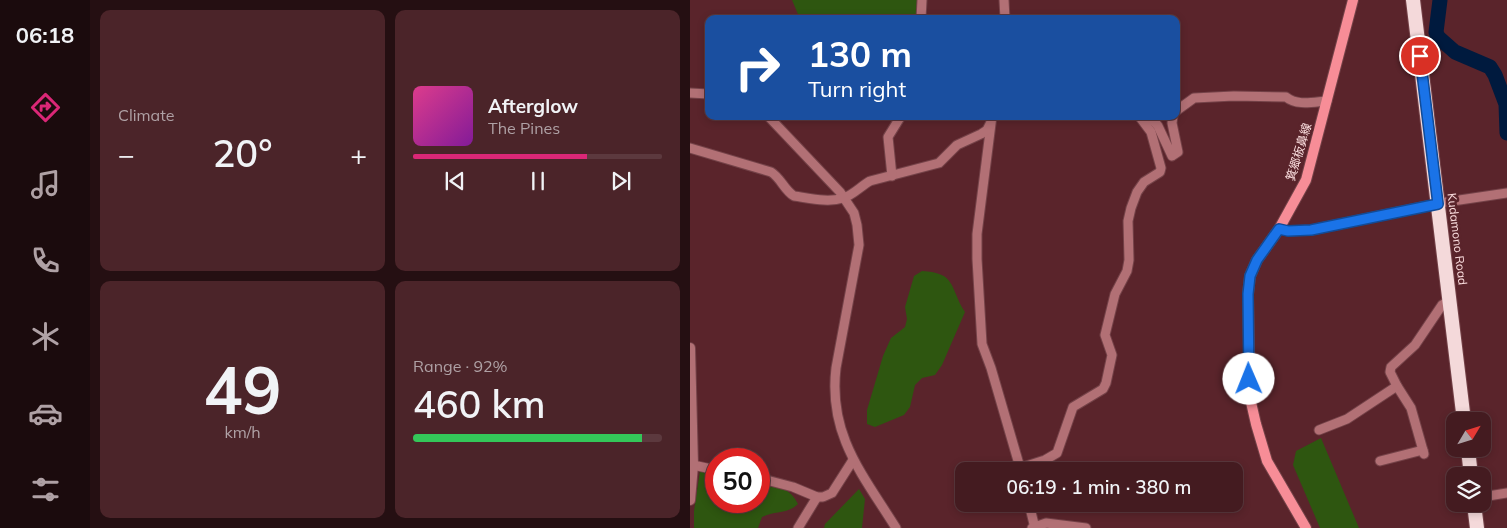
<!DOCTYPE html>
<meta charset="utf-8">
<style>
body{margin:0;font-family:Mulish,"Noto Sans JP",sans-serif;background:#4b2429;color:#f1f3f6;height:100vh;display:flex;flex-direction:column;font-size:19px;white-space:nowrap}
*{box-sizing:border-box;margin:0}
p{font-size:16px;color:#afa1a5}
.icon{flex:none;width:28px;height:28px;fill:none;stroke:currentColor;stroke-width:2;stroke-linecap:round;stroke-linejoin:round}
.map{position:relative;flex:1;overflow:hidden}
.panel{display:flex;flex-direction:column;gap:10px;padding:10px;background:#250f12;width:600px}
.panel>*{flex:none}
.hud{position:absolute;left:15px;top:15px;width:475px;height:105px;border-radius:10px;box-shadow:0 2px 8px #0003,0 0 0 1px #5c393e;background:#1a4fa0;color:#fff;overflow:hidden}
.needle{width:32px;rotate:52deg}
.tools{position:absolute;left:756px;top:412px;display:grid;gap:10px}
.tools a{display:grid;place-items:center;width:45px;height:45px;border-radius:10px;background:#441b20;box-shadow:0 2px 8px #0003,0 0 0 1px #5c393e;font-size:25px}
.speed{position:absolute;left:15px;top:448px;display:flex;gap:10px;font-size:25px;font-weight:700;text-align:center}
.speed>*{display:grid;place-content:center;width:65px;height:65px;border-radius:50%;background:#441b20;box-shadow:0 2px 8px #0003,0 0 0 1px #5c393e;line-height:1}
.speed .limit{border:8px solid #d22;background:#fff;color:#111}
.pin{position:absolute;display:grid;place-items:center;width:42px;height:42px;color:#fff;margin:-21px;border:2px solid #fff;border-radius:50%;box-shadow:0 1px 5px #0007}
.me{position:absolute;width:55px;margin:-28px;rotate:359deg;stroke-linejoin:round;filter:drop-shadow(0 0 4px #0008)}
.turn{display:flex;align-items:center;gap:18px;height:105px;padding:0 20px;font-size:22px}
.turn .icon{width:65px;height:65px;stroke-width:2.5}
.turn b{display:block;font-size:35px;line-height:42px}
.big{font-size:38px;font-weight:600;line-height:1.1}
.panel .card{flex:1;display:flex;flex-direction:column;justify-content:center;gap:8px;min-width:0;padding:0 18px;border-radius:10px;background:#4b2429}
.panel .dial{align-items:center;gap:0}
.dial b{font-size:65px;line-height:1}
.song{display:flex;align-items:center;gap:15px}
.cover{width:60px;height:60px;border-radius:8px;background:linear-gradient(135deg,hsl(330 70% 55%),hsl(290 70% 35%))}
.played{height:5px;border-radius:2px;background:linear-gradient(90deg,#db2777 70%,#5c393e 70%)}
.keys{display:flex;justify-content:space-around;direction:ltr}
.heat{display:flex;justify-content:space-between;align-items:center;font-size:28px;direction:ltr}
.charge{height:8px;border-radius:4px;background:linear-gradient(90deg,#34c759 92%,#5c393e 0)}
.panel .tiles{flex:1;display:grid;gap:10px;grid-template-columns:repeat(2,1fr)}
.trip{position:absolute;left:265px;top:462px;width:288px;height:50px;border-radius:10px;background:#441b20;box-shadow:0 2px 8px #0003,0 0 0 1px #5c393e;font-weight:600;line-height:50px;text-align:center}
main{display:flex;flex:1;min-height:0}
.menu{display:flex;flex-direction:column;width:90px;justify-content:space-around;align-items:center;background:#1b0b0d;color:#afa1a5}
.menu .icon{width:35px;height:35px}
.menu .current{color:#db2777}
.menu b{font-size:22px;color:#f1f3f6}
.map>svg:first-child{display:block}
.green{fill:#2e5610}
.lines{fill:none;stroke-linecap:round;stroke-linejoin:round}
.river{stroke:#001a3e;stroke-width:15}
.minor-casing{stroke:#744248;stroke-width:11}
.tertiary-casing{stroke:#744248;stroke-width:12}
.secondary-casing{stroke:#744248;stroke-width:12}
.trunk-casing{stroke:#744248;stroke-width:16}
.minor{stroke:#b27075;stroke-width:9}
.tertiary{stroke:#b27075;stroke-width:10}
.secondary{stroke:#f78d97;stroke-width:10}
.trunk{stroke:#f4d9da;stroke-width:14}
.route-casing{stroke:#114b97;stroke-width:12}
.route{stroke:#1a73e8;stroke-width:9}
.labels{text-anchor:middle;stroke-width:5;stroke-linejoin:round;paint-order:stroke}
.street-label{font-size:12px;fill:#fbdedf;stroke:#5a242b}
</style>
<main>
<nav class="menu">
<b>06:18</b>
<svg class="icon current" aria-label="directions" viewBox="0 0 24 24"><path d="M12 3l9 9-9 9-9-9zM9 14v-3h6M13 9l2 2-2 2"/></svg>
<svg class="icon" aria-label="music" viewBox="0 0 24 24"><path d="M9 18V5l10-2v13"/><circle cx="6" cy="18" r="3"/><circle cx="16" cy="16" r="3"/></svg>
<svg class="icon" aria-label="phone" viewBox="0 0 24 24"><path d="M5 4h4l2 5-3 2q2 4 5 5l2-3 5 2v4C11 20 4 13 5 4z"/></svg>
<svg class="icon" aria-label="climate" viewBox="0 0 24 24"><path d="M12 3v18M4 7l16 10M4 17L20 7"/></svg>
<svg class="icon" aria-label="car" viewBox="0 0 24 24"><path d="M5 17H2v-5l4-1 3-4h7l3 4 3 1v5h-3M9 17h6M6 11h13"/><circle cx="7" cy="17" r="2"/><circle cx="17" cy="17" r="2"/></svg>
<svg class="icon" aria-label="filters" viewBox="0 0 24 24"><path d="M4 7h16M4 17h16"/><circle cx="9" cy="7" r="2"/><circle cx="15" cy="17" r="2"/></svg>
</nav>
<section class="panel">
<div class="tiles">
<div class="card"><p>Climate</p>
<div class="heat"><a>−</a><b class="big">20°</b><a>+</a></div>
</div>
<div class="card">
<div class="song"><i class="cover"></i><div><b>Afterglow</b><p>The Pines</p></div></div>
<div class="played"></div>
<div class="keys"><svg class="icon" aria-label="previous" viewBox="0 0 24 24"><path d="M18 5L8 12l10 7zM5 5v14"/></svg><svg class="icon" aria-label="pause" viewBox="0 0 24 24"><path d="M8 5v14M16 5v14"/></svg><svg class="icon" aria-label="next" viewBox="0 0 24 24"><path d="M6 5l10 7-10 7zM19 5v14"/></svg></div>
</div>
<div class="card dial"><b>49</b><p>km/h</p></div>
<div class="card"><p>Range · 92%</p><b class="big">460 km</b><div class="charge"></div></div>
</div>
</section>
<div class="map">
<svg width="817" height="528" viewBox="0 0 817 528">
<rect width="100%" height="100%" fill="#5a242b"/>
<g class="green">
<path d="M102 0H229L227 19H110Z"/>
<path d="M232 271C267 273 259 287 275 312L252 365 245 375 232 378 225 385 220 407 214 415 185 427 177 424V410L193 356 201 338 215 327 217 319 215 307 224 276Z"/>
<path d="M631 438 669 528H630L603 465 606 451Z"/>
<path d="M10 471 26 474V501H69V485C87 487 99 486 108 504 96 515 86 510 72 517L68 528H4V511Z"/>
<path d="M169 489 175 499 172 528H134L135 524Z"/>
</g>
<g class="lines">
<path class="river" d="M750 0 746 32 748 37 765 52 800 67 805 75 816 104 817 133"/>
<g class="minor-casing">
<g id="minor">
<path d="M314 0 315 19"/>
<path d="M231 19 232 0"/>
<path d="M0 93 19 94"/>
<path d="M486 111 504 98 544 96 596 97C607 106 623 102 637 101"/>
<path d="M78 116 150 192 164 213 167 225 169 245 146 368C138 435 173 475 206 528"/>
<path d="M302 116 287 234V259L292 344 301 368 331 471"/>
<path d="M454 121 463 120 468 126 482 156 488 152 482 123 483 116"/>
<path d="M0 148 81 172C91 178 94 190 104 196 119 198 138 203 153 198 162 196 171 186 180 181L249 163 267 145 291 134 297 130 300 124"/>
<path d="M202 176 198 137 211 116"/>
<path d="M589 229 598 231 621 230 756 202 817 193"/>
<path d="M707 386 721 408 734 454"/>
<path d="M629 430 657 419 707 386 700 372 701 367 725 345 752 305 760 300"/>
<path d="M690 461 733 450"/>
<path d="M3 465 26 470"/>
<path d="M330 468 355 460 367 453 383 407 413 389 416 383 422 355 415 335 425 294 437 271 439 260 438 221 441 208 447 192 454 182 470 172 471 168 461 132 449 116"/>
<path d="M69 478 103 487 127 497H133L142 493 163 460"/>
<path d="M792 497 817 493"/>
<path d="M339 504 345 528"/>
<path d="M108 528 127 497"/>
<path d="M342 528 356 523 396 528"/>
</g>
</g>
<g class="tertiary-casing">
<path id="tertiary" d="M0 348 3 465 0 500"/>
</g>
<g class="secondary-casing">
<path id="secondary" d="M616 528 577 461 566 424 560 398 558 294 560 276 567 260 589 229 616 180 663 0"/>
</g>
<g class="trunk-casing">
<g id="trunk">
<path d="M723 0 774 421"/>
<path d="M778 449 781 476"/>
<path d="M784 504 787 528"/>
</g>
</g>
<use href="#minor" class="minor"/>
<use href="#tertiary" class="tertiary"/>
<use href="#secondary" class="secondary"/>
<use href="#trunk" class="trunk"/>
</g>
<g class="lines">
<g class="route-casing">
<path id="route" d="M559 379 558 294 560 276 567 260 589 229 598 231 621 230 748 204 730 56"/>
</g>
<use href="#route" class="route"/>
</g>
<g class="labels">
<g class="street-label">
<text transform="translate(609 152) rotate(-73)" y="4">箕郷板鼻線</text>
<text transform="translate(767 239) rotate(83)" y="4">Kudamono Road</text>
</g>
</g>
</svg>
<div class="tools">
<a><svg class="needle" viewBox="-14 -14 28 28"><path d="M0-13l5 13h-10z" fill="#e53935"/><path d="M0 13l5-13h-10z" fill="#afa1a5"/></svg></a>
<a><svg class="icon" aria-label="layers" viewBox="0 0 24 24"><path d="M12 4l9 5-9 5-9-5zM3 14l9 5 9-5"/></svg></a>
</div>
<div class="speed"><div class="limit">50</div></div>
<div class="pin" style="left:730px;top:56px;background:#d93025"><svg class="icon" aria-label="arrive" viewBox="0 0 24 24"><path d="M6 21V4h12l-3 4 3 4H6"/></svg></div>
<svg class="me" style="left:559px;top:379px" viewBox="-20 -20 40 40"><circle r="19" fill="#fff"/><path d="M0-13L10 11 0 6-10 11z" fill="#1a73e8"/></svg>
<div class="trip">06:19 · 1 min · 380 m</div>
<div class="hud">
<div class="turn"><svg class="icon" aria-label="right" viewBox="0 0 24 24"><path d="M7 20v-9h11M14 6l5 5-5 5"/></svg><div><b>130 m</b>Turn right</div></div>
</div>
</div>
</main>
